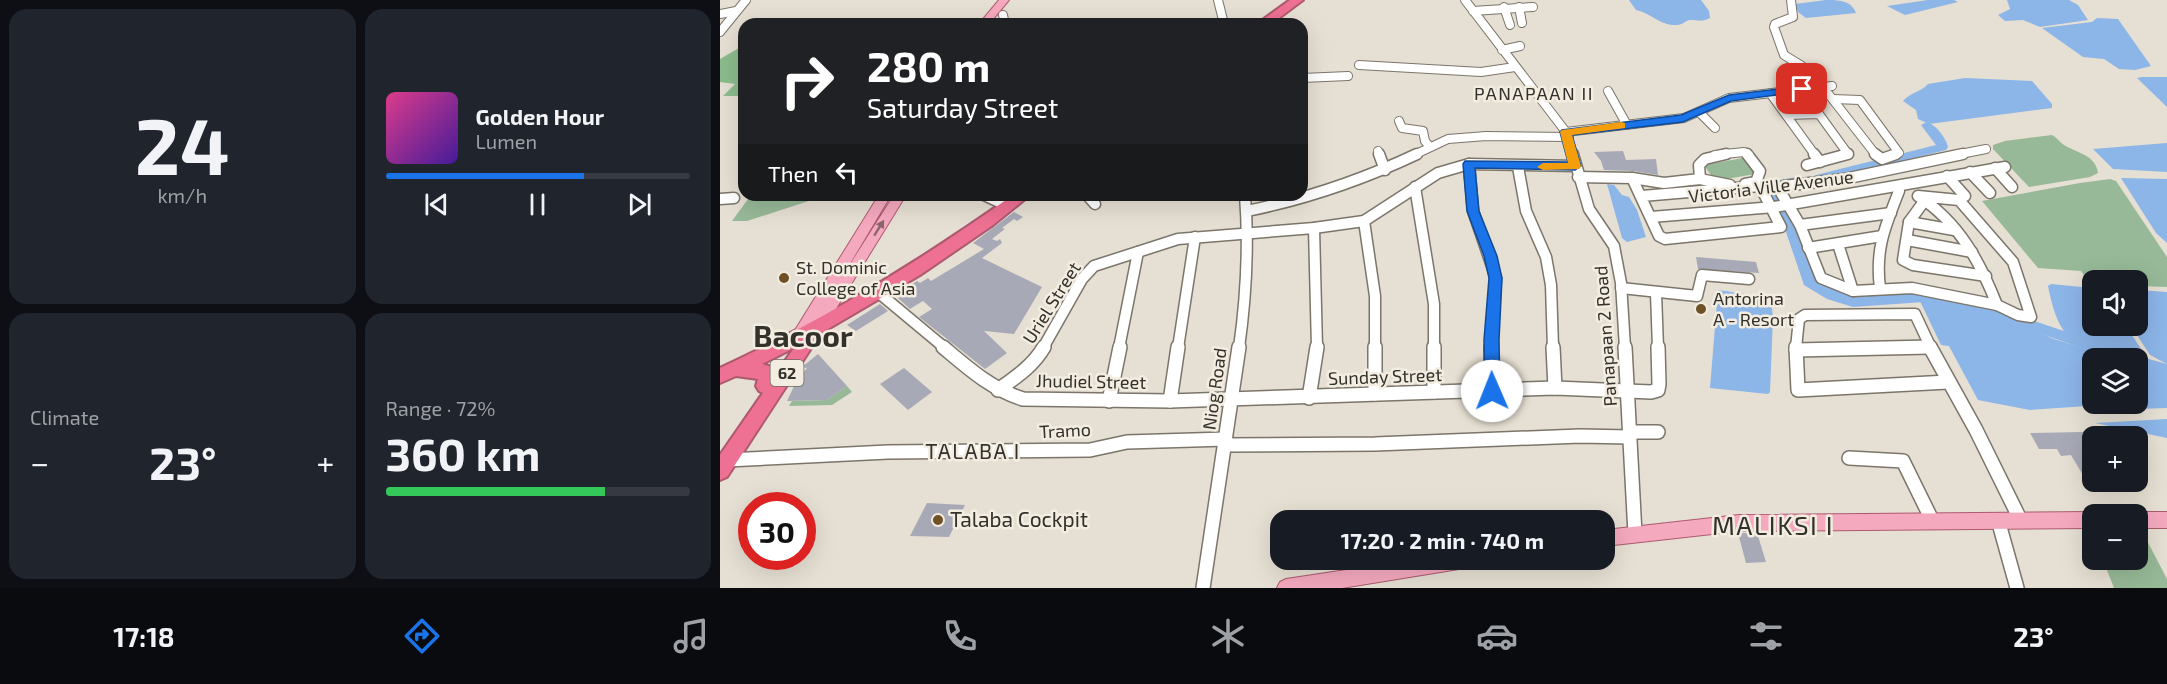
<!DOCTYPE html>
<meta charset="utf-8">
<style>
body{margin:0;font-family:"Exo 2",sans-serif;background:#20242c;color:#f1f3f6;height:100vh;display:flex;flex-direction:column;font-size:22px;white-space:nowrap}
*{box-sizing:border-box;margin:0}
p{font-size:20px;color:#9ea1a6}
.icon{flex:none;width:33px;height:33px;fill:none;stroke:currentColor;stroke-width:2;stroke-linecap:round;stroke-linejoin:round}
.map{position:relative;flex:1;overflow:hidden}
.side{display:flex;flex-direction:column;gap:9px;padding:9px;background:#0d0f14;width:720px}
.side>*{flex:none}
.hud{position:absolute;left:18px;top:18px;width:570px;height:183px;border-radius:18px;box-shadow:0 6px 24px #0002;background:#202124;color:#fff;overflow:hidden}
.controls{position:absolute;left:1362px;top:270px;display:grid;gap:12px}
.controls a{display:grid;place-items:center;width:66px;height:66px;border-radius:12px;background:#171b24;box-shadow:0 6px 24px #0002;font-size:30px}
.speed{position:absolute;left:18px;top:492px;display:flex;gap:12px;font-size:30px;font-weight:700;text-align:center}
.speed>*{display:grid;place-content:center;width:78px;height:78px;border-radius:50%;background:#171b24;box-shadow:0 6px 24px #0002;line-height:1}
.speed .limit{border:9px solid #d22;background:#fff;color:#111}
.pin{position:absolute;display:grid;place-items:center;width:51px;height:51px;color:#fff;margin:-26px;border-radius:12px;box-shadow:0 3px 9px #0006}
.me{position:absolute;width:66px;margin:-33px;rotate:359deg;stroke-linejoin:round;filter:drop-shadow(0 0 4px #0008)}
.turn{display:flex;align-items:center;gap:21px;height:126px;padding:0 30px;font-size:27px}
.turn .icon{width:78px;height:78px;stroke-width:2.5}
.turn b{display:block;font-size:42px;line-height:51px}
.then{display:flex;align-items:center;height:57px;padding:0 30px;background:#0003;gap:12px;font-size:22px}
.big{font-size:45px;font-weight:700;line-height:1.1}
.side .widget{flex:1;display:flex;flex-direction:column;justify-content:center;gap:9px;min-width:0;padding:0 21px;border-radius:18px;background:#20242c}
.side .dial{align-items:center;gap:0}
.dial b{font-size:78px;line-height:1}
.song{display:flex;align-items:center;gap:18px}
.cover{width:72px;height:72px;border-radius:9px;background:linear-gradient(135deg,hsl(330 70% 55%),hsl(260 70% 35%))}
.played{height:6px;border-radius:3px;background:linear-gradient(90deg,#1a73e8 65%,#363941 65%)}
.keys{display:flex;justify-content:space-around;direction:ltr}
.heat{display:flex;justify-content:space-between;align-items:center;font-size:33px;direction:ltr}
.charge{height:9px;border-radius:4px;background:linear-gradient(90deg,#34c759 72%,#363941 0)}
.side .tiles{flex:1;display:grid;gap:9px;grid-template-columns:repeat(2,1fr)}
.trip{position:absolute;left:550px;top:510px;width:345px;height:60px;border-radius:18px;background:#171b24;box-shadow:0 6px 24px #0002;font-weight:700;line-height:60px;text-align:center}
.tab-bar{display:flex;height:96px;justify-content:space-around;align-items:center;background:#090b0e;color:#9ea1a6}
.tab-bar .icon{width:42px;height:42px}
.tab-bar .active{color:#1a73e8}
.tab-bar b{font-size:27px;color:#f1f3f6}
main{display:flex;flex:1;min-height:0}
.map>svg:first-child{display:block}
.green{fill:#97b997}
.forest{fill:#8bbc8c}
.water{fill:#8cb5e8}
.lines{fill:none;stroke-linecap:round;stroke-linejoin:round}
.river{fill:#8cb5e8;fill-rule:evenodd}
.building{fill:#a8a9b6}
.minor-far2-casing{stroke:#7b756a;stroke-width:10}
.minor-far1-casing{stroke:#7b756a;stroke-width:13}
.minor-casing{stroke:#7b756a;stroke-width:16}
.major-casing{stroke:#ad5a6f;stroke-width:2}
.highway-casing{stroke:#ad5a6f;stroke-width:4}
.minor-far2{stroke:#fff;stroke-width:8}
.minor-far1{stroke:#fff;stroke-width:10}
.minor{stroke:#fff;stroke-width:13}
.major{fill:#f5a9be;fill-rule:evenodd}
.highway{fill:#ee7093;fill-rule:evenodd}
.oneway{fill:#8a676e}
.route{fill:#1a73e8;stroke:#114b97;stroke-width:1.5}
.slow{fill:#f59e0b}
.poi-dot{fill:#6e5225;stroke:#f3ece0;stroke-width:2}
.labels{text-anchor:middle;stroke-width:5;stroke-linejoin:round;paint-order:stroke}
.shield{fill:#f3ece0;stroke:#6d6962;stroke-width:1.5}
.shield-label{font-size:16px;font-weight:bold;fill:#33312c}
.far-quarter-label{font-size:18px;letter-spacing:1.5px;fill:#33312c;stroke:#f3ece0}
.street-label{font-size:18px;fill:#33312c;stroke:#f3ece0}
.poi-label{font-size:18px;fill:#33312c;stroke:#f3ece0;text-anchor:start}
.quarter-label{font-size:21px;letter-spacing:1.5px;fill:#33312c;stroke:#f3ece0}
.near-poi-label{font-size:21px;fill:#33312c;stroke:#f3ece0;text-anchor:start}
.near-quarter-label{font-size:26px;letter-spacing:1.5px;fill:#33312c;stroke:#f3ece0}
.town-label{font-size:30px;font-weight:bold;fill:#33312c;stroke:#f3ece0}
</style>
<main>
<section class="side">
<div class="tiles">
<div class="widget dial"><b>24</b><p>km/h</p></div>
<div class="widget">
<div class="song"><i class="cover"></i><div><b>Golden Hour</b><p>Lumen</p></div></div>
<div class="played"></div>
<div class="keys"><svg class="icon" aria-label="previous" viewBox="0 0 24 24"><path d="M18 5L8 12l10 7zM5 5v14"/></svg><svg class="icon" aria-label="pause" viewBox="0 0 24 24"><path d="M8 5v14M16 5v14"/></svg><svg class="icon" aria-label="next" viewBox="0 0 24 24"><path d="M6 5l10 7-10 7zM19 5v14"/></svg></div>
</div>
<div class="widget"><p>Climate</p>
<div class="heat"><a>−</a><b class="big">23°</b><a>+</a></div>
</div>
<div class="widget"><p>Range · 72%</p><b class="big">360 km</b><div class="charge"></div></div>
</div>
</section>
<div class="map">
<svg width="1447" height="588" viewBox="0 0 1447 588">
<rect width="100%" height="100%" fill="#e6dfd3"/>
<g class="green">
<path d="M1332 135C1338 138 1339 142 1344 145 1357 153 1376 155 1378 173L1370 177 1309 187 1273 149V145L1285 141Z"/>
<path d="M1023 158 1035 174 995 181 984 165Z"/>
<path d="M1390 179 1396 181 1447 257V287L1418 286V280H1372V286L1361 271 1318 268 1262 201 1360 183Z"/>
<path d="M31 195H97L101 197 27 221H12Z"/>
<path d="M127 386 132 392 112 405 69 406 72 401 107 400Z"/>
<path d="M1418 531H1422L1447 579V588H1394L1383 560H1418Z"/>
</g>
<path class="forest" d="M24 45V96H3L15 84 0 82V59Z"/>
<g class="water">
<path d="M909 0H981L989 11 990 18C983 22 978 20 970 20 964 21 963 25 957 25 940 26 931 13 916 10Z"/>
<path d="M1106 0C1118 0 1131 0 1136 13L1086 18 1078 12 1075 4Z"/>
<path d="M1208 0H1234L1238 2 1185 15 1167 6Z"/>
<path d="M1287 0H1349L1358 5 1368 20 1320 27 1303 20 1285 21 1278 15 1290 9Z"/>
<path d="M1377 18 1398 19 1431 66 1415 70 1399 69 1384 59 1363 57 1322 28 1372 22Z"/>
<path d="M1422 77H1447V107L1417 78Z"/>
<path d="M1245 78 1312 81 1332 104V108L1209 124 1198 119 1196 110 1183 101C1191 92 1201 92 1208 84Z"/>
<path d="M1447 143V172L1393 169 1373 149Z"/>
<path d="M1401 178 1447 179V243L1436 233Z"/>
<path d="M887 184 894 185 902 195 909 197 917 210 926 237 907 242 902 238Z"/>
<path d="M1331 284 1372 288V326H1406L1425 355H1416L1347 334C1336 324 1331 300 1328 286Z"/>
<path d="M998 290 1046 297 1051 300 1053 317 1050 392 1048 394 990 388Z"/>
<path d="M1418 290 1447 292V364L1430 355 1411 326H1418Z"/>
<path d="M1198 297 1278 315 1334 339 1396 358H1372V404H1418V365L1447 375V408L1391 410 1382 405 1310 410 1258 400 1229 346 1221 345Z"/>
<path d="M1447 419V438L1375 423Z"/>
</g>
<g class="lines">
<g class="river">
<path d="M1207 122C1216 125 1226 138 1228 147L1226 150 1096 183 1090 179 1096 175 1216 145 1201 125Z"/>
<path d="M1077 177 1081 178 1083 181 1081 184 1054 189 1078 232 1095 278 1117 291 1133 297 1204 292 1264 304 1412 354 1414 357 1418 356 1447 364V376L1418 368V358H1391L1263 314 1204 302 1133 307 1107 299 1084 285 1066 232 1042 189 1047 182Z"/>
</g>
</g>
<g class="building">
<path d="M903 151 906 160 936 159 938 175 913 171 884 170 881 161 874 152Z"/>
<path d="M294 212 303 217 297 221 294 219 282 228 285 229 272 239 277 241 280 239 282 243 262 258 322 287 294 334 264 331 287 353 265 369 199 317 212 309 203 301 190 309 178 298 191 290 188 287 197 281 200 283 208 278 211 281 264 249 253 243Z"/>
<path d="M976 257 1036 262 1039 273 978 269Z"/>
<path d="M160 304 168 311 136 331 127 325Z"/>
<path d="M98 354 127 386 107 400 67 401 77 380 87 368 82 367Z"/>
<path d="M184 368 212 392 188 410 160 384Z"/>
<path d="M1363 432 1372 447V477H1364L1351 455 1341 456 1337 449H1319L1310 433Z"/>
<path d="M207 503 245 505 229 537 190 536Z"/>
<path d="M1018 533H1037L1046 562 1026 563Z"/>
</g>
<g class="lines">
<g class="minor-far2-casing">
<g id="minor-far2">
<path d="M498 0 504 24"/>
<path d="M745 0 846 132 853 155"/>
<path d="M1071 0 1073 17 1055 24 1054 27 1064 55 1082 66 1098 87"/>
<path d="M784 7 790 25"/>
<path d="M799 7 802 23"/>
<path d="M753 11 813 7"/>
<path d="M0 14 16 11"/>
<path d="M283 15 285 24"/>
<path d="M0 32 26 0"/>
<path d="M782 50 800 46"/>
<path d="M639 65 761 72 795 67"/>
<path d="M582 78 628 76"/>
<path d="M1103 87 1156 155"/>
<path d="M888 91 907 125"/>
<path d="M1050 93 1095 155"/>
<path d="M1113 99 1140 100 1179 153 1172 155"/>
<path d="M980 113 995 128"/>
<path d="M1067 115 1099 114 1128 154 1123 155"/>
<path d="M679 121 682 128 703 131 705 141 710 147"/>
<path d="M846 132 964 118 1009 98 1112 86"/>
<path d="M658 151 660 155"/>
<path d="M694 155 728 139 766 136 849 137"/>
<path d="M995 155 1024 152 1029 155"/>
<path d="M1235 155 1266 149"/>
</g>
</g>
<g class="minor-far1-casing">
<g id="minor-far1">
<path d="M659 154 665 170"/>
<path d="M853 154 869 209 894 246 901 283 905 348"/>
<path d="M1094 154 1100 162"/>
<path d="M1155 154 1162 159 1176 154"/>
<path d="M1243 154 1124 179 1064 186 1060 191 1080 225 1101 278 1133 291 1192 288 1277 305"/>
<path d="M749 164 753 211 776 278 771 348"/>
<path d="M1087 165 1128 154"/>
<path d="M798 167 806 211 826 257 831 285 833 348"/>
<path d="M1275 168 1292 187"/>
<path d="M1250 172 1270 193"/>
<path d="M1227 176 1245 196"/>
<path d="M858 177 912 178 939 236 945 239 1061 227 1040 186 922 196"/>
<path d="M912 178 944 183 980 179 1010 185"/>
<path d="M980 179 979 165 985 159 1006 154"/>
<path d="M1025 184 1036 182 1040 171 1027 154"/>
<path d="M695 187 714 304V348"/>
<path d="M264 195 288 206"/>
<path d="M367 195 375 204"/>
<path d="M1198 196 1239 200 1293 262 1311 317 1298 315 1277 305C1260 262 1239 222 1198 196Z"/>
<path d="M0 199 14 198"/>
<path d="M1205 200 1189 222 1183 260 1193 265 1266 276"/>
<path d="M527 211C586 199 642 180 697 154"/>
<path d="M931 217 1054 207 1285 167"/>
<path d="M644 221 655 296V348"/>
<path d="M1189 222 1234 230"/>
<path d="M1080 225 1171 213"/>
<path d="M594 228 597 348"/>
<path d="M1187 240 1252 252"/>
<path d="M1118 244 1133 291"/>
<path d="M1088 248 1162 236"/>
<path d="M901 288 977 296 982 275 1029 279"/>
<path d="M1160 288C1155 249 1165 227 1179 191"/>
<path d="M159 293 225 348"/>
<path d="M936 293 938 348"/>
<path d="M323 348 362 279 374 266 458 239 594 228 644 221 718 173 749 164 855 166"/>
<path d="M399 348 418 252"/>
<path d="M458 348 475 237"/>
<path d="M519 348C526 298 529 246 525 195"/>
<path d="M1076 348 1079 319 1085 315 1195 314 1211 348"/>
<path d="M1151 348 1210 347"/>
</g>
</g>
<g class="minor-casing">
<g id="minor">
<path d="M223 347C248 368 271 389 303 399L450 401 835 388 931 392 938 390 939 384 938 347"/>
<path d="M655 347V394"/>
<path d="M714 347V392"/>
<path d="M771 347 772 391"/>
<path d="M833 347 835 388"/>
<path d="M905 347 915 534"/>
<path d="M1076 347 1078 390 1228 382"/>
<path d="M1210 347 1256 430 1300 519"/>
<path d="M1076 350 1210 347"/>
<path d="M278 390C296 377 313 366 324 347"/>
<path d="M589 398 597 347"/>
<path d="M389 401 400 347"/>
<path d="M450 401 458 347"/>
<path d="M910 432H938"/>
<path d="M505 445 655 444 860 436 910 437"/>
<path d="M1129 458 1183 461 1212 520"/>
<path d="M7 460 168 452 370 450 407 442 506 439"/>
<path d="M1278 520 1297 588"/>
<path d="M483 588 519 347"/>
</g>
</g>
<g class="major-casing">
<g id="major">
<path d="M279 0H289L269 24H259Z"/>
<path d="M159 195H171L122 277 174 195H186L101 333 96 334 90 330 82 343H72L70 339 72 335Z"/>
<path d="M1372 512 1378 514H1372V528L1019 531 885 546V530L1019 515Z"/>
<path d="M1418 512H1447V528H1418V514H1412Z"/>
<path d="M693 560H754L751 566 745 568 622 588H557L560 582 566 579Z"/>
</g>
</g>
<g class="highway-casing">
<g id="highway">
<path d="M570 0H583L551 24H537Z"/>
<path d="M293 195H310L273 225 200 275 101 333 7 477 0 480V455L43 393 39 391 36 386 38 379 16 376 0 383V368C104 320 200 261 293 195ZM74 348 56 374 52 367 42 364Z"/>
</g>
</g>
<use href="#minor-far2" class="minor-far2"/>
<use href="#minor-far1" class="minor-far1"/>
<use href="#minor" class="minor"/>
<use href="#major" class="major"/>
<use href="#highway" class="highway"/>
</g>
<defs><path id="oneway-solid" d="M-6-.8H1V-3.2L6.5 0L1 3.2V.8H-6Z" transform="scale(1.5)"/></defs>
<use class="oneway" href="#oneway-solid" transform="translate(159 228) rotate(-58)"/>
<path class="route" d="M1082 86 1086 87V91L1011 101 963 122 852 135 861 166 855 170 755 168 759 211 777 256 782 278 779 340 780 391 778 395 772 397 767 395 765 391 764 340 769 278 764 256 747 211 743 164 745 161 848 162 840 132 842 130 961 115 1009 95Z"/>
<path class="slow" d="M901 122 905 123V128L852 135 861 166 859 169 823 170 817 167 823 163H848L840 132 842 130Z"/>
<g class="poi-dot">
<circle cx="64" cy="278" r="6"/>
<circle cx="981" cy="309" r="6"/>
<circle cx="218" cy="520" r="6"/>
</g>
<g class="labels">
<rect class="shield" x="50.5" y="360" width="33" height="26" rx="4.5"/>
<g class="shield-label">
<text x="67" y="379">62</text>
</g>
<g class="far-quarter-label">
<text x="814" y="100">PANAPAAN II</text>
</g>
<g class="street-label">
<text transform="translate(1051 187) rotate(-7)" y="6">Victoria Ville Avenue</text>
<text transform="translate(332 303) rotate(-58)" y="6">Uriel Street</text>
<text transform="translate(886 336) rotate(-94)" y="6">Panapaan 2 Road</text>
<text transform="translate(665 377) rotate(-2)" y="6">Sunday Street</text>
<text transform="translate(371 382) rotate(1)" y="6">Jhudiel Street</text>
<text transform="translate(495 389) rotate(-82)" y="6">Niog Road</text>
<text transform="translate(345 431) rotate(-3)" y="6">Tramo</text>
</g>
<g class="poi-label">
<text x="76" y="274">St. Dominic<tspan x="76" dy="21">College of Asia</tspan></text>
<text x="993" y="305">Antorina<tspan x="993" dy="21">A - Resort</tspan></text>
</g>
<g class="quarter-label">
<text x="253" y="459">TALABA I</text>
</g>
<g class="near-poi-label">
<text x="230" y="527">Talaba Cockpit</text>
</g>
<g class="near-quarter-label">
<text x="1053" y="535">MALIKSI I</text>
</g>
<g class="town-label">
<text x="83" y="347">Bacoor</text>
</g>
</g>
</svg>
<div class="controls">
<a><svg class="icon" aria-label="sound" viewBox="0 0 24 24"><path d="M4 9h4l5-4v14l-5-4H4zM17 9q2 3 0 6"/></svg></a>
<a><svg class="icon" aria-label="layers" viewBox="0 0 24 24"><path d="M12 4l9 5-9 5-9-5zM3 14l9 5 9-5"/></svg></a>
<a>+</a>
<a>−</a>
</div>
<div class="speed"><div class="limit">30</div></div>
<div class="pin" style="left:1082px;top:89px;background:#d93025"><svg class="icon" aria-label="arrive" viewBox="0 0 24 24"><path d="M6 21V4h12l-3 4 3 4H6"/></svg></div>
<svg class="me" style="left:772px;top:391px" viewBox="-20 -20 40 40"><circle r="19" fill="#fff"/><path d="M0-13L10 11 0 6-10 11z" fill="#1a73e8"/></svg>
<div class="trip">17:20 · 2 min · 740 m</div>
<div class="hud">
<div class="turn"><svg class="icon" aria-label="right" viewBox="0 0 24 24"><path d="M7 20v-9h11M14 6l5 5-5 5"/></svg><div><b>280 m</b>Saturday Street</div></div>
<div class="then">Then<svg class="icon" aria-label="left" viewBox="0 0 24 24"><path d="M17 20v-9H6M10 6l-5 5 5 5"/></svg></div>
</div>
</div>
</main>
<nav class="tab-bar">
<b>17:18</b>
<svg class="icon active" aria-label="directions" viewBox="0 0 24 24"><path d="M12 3l9 9-9 9-9-9zM9 14v-3h6M13 9l2 2-2 2"/></svg>
<svg class="icon" aria-label="music" viewBox="0 0 24 24"><path d="M9 18V5l10-2v13"/><circle cx="6" cy="18" r="3"/><circle cx="16" cy="16" r="3"/></svg>
<svg class="icon" aria-label="phone" viewBox="0 0 24 24"><path d="M5 4h4l2 5-3 2q2 4 5 5l2-3 5 2v4C11 20 4 13 5 4z"/></svg>
<svg class="icon" aria-label="climate" viewBox="0 0 24 24"><path d="M12 3v18M4 7l16 10M4 17L20 7"/></svg>
<svg class="icon" aria-label="car" viewBox="0 0 24 24"><path d="M5 17H2v-5l4-1 3-4h7l3 4 3 1v5h-3M9 17h6M6 11h13"/><circle cx="7" cy="17" r="2"/><circle cx="17" cy="17" r="2"/></svg>
<svg class="icon" aria-label="filters" viewBox="0 0 24 24"><path d="M4 7h16M4 17h16"/><circle cx="9" cy="7" r="2"/><circle cx="15" cy="17" r="2"/></svg>
<b>23°</b>
</nav>
